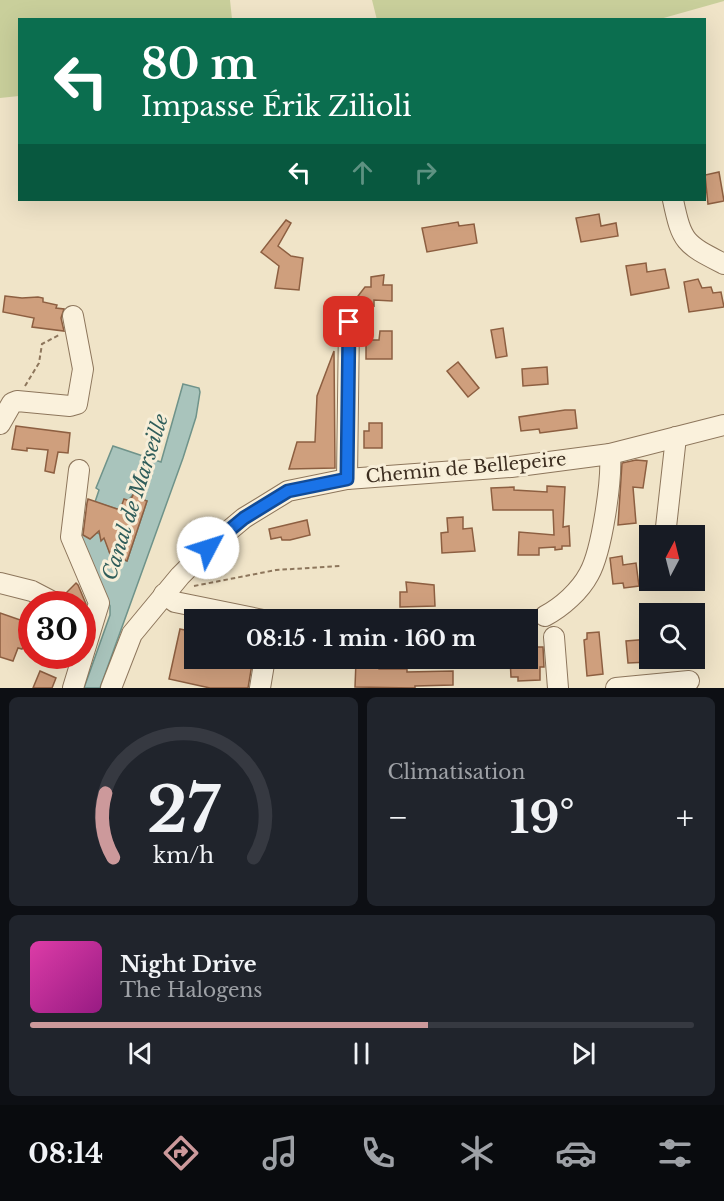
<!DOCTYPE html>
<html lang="fr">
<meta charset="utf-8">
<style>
body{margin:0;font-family:"Libre Baskerville",serif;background:#20242c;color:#f1f3f6;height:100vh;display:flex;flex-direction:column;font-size:22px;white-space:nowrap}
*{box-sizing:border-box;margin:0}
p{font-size:20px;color:#9ea1a6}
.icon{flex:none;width:33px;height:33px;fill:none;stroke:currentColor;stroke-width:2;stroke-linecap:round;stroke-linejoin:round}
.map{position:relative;height:688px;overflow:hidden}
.drawer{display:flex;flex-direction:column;gap:9px;padding:9px;background:#0d0f14;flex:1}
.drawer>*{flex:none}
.hud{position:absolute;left:18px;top:18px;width:688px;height:183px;border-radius:0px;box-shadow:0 6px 24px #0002;background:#0b6e4f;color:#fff;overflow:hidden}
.needle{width:39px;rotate:7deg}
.controls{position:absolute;left:639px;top:525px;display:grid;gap:12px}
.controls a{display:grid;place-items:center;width:66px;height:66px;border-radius:0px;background:#171b24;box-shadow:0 6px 24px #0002;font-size:30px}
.speed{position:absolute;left:18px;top:591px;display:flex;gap:12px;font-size:30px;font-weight:700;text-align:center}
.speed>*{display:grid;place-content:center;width:78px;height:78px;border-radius:50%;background:#171b24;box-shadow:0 6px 24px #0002;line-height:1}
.speed .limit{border:9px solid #d22;background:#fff;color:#111}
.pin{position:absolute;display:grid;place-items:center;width:51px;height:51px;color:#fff;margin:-26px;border-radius:12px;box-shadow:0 3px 9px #0006}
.me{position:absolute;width:66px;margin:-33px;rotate:50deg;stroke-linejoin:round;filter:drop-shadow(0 0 4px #0008)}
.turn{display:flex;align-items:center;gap:21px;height:126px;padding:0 24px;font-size:27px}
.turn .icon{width:78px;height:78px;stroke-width:2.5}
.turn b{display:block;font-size:42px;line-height:51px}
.lanes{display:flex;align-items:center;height:57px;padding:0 24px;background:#0003;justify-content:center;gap:30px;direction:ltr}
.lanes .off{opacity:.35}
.big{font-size:45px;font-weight:700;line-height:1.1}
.drawer .widget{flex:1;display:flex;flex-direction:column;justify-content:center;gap:9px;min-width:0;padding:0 21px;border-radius:9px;background:#20242c}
.drawer .dial{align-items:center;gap:0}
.dial svg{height:156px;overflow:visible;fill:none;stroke:#363941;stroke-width:7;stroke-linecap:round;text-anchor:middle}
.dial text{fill:#f1f3f6;stroke:none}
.song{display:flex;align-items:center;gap:18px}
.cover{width:72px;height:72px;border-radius:9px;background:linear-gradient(135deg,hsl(320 70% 55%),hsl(310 70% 35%))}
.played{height:6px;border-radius:3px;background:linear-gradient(90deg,#cc999b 60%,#363941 60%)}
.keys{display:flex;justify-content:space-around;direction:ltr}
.heat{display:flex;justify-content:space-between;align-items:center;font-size:33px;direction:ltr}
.drawer .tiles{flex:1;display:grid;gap:9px;grid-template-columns:1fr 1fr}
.widget:last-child{grid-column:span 2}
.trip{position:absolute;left:184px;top:609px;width:354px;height:60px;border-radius:0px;background:#171b24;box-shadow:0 6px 24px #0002;font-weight:700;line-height:60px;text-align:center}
.tab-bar{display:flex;height:96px;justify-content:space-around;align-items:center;background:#090b0e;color:#9ea1a6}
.tab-bar .icon{width:42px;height:42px}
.tab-bar .on{color:#cc999b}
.tab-bar b{font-size:27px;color:#f1f3f6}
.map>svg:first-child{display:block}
.green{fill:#c9cf9b}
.water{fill:#a9c4bc;stroke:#6f938a;stroke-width:1.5}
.building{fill:#cf9f7d;stroke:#8d5f41;stroke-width:1.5}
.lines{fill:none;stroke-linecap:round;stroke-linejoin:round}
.minor-casing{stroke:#8d765c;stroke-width:22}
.path{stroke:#8d765c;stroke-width:2;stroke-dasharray:4.5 3;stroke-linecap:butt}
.minor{stroke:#faf1dc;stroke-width:20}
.route-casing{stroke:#114b97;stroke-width:15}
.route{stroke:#1a73e8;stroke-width:10}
.labels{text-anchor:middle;stroke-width:6;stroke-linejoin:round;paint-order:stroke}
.street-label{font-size:18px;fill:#3d2e20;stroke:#f7eed8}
.water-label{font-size:20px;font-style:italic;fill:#2f5d5a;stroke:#f7eed8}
</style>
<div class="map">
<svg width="724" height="688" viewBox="0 0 724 688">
<rect width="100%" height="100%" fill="#f0e4c8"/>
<g class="green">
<path d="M0 0H230L232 19 20 20 19 96 0 98Z"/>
<path d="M372 0H724V1L660 19 377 20Z"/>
</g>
<path class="water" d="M183 384 199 388 200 392 196 417 183 458 100 688H84L110 615V606L80 542 81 534 92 537 95 532 102 535 101 540 104 535 110 554 127 561 147 501 141 499 143 491H136L120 510 95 502 99 490 96 488 113 446 161 462Z"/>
<g class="building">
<path d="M719 172 724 201 708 204 705 175Z"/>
<path d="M599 214 601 226 616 223 618 236 581 242 576 218Z"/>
<path d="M286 220 291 223 278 246 291 256 303 258 299 290 275 288 279 266 261 252Z"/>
<path d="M458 222 459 226 474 224 477 243 427 252 422 228Z"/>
<path d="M646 263 647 272 665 269 669 288 631 295 626 266Z"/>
<path d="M384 275 383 285H392V301L374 300V306L358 296 365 287H371V277Z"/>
<path d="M698 279 702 288 711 287 713 293 721 292 724 307 689 312 684 282Z"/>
<path d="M5 296 22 298 38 297 43 298V302L57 305 56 308 64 309 61 318 64 331 32 327 34 318 3 312Z"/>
<path d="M503 328 507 356 496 358 491 330Z"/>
<path d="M380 331H392V359H366V340H379Z"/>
<path d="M334 351 335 468 289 469 297 442H315L317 396Z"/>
<path d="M458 362 479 388 468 397 447 371Z"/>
<path d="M547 367 548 384 523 386 522 369Z"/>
<path d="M565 410H575L577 428 540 433 539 429 521 431 519 417Z"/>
<path d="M369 423H382V448H364V431H369Z"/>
<path d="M16 426 70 433 68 453 58 452 54 473 45 471 48 450 27 448V451L12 449Z"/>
<path d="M636 460 647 461 643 488 633 487 636 523 618 525 622 463Z"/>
<path d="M142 477 147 479 141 499 147 501 127 561 110 554 104 538 101 541 99 531 90 539 83 535 87 503 88 499 120 510 124 499 130 501Z"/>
<path d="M547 486 565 487 563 527 569 526 570 546H562V549L555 550V547L539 548V555H518L519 532 554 535 553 510H493L491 488 514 487V490L547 492Z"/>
<path d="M463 517V529L472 528 475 551 442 553 441 533 448 532 447 518Z"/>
<path d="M307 520 310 535 290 540H282L281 537 271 539 269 529Z"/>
<path d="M622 556 623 565 636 563 639 586 624 588 623 583 613 584 610 558Z"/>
<path d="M406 582 434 585 435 606 400 607V592H407Z"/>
<path d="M76 583 78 585 86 604H71L64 595Z"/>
<path d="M0 613 26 622 22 635 27 637 22 649 18 648 13 661 0 657Z"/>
<path d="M180 629 195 632V658H253L248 688H210L169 679Z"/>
<path d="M599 632 603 674 587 676 584 640 587 639V633Z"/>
<path d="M650 639V662L628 663 626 641Z"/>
<path d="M528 647H543L544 667H540V680L518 681V677H511L510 658H528Z"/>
<path d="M356 661H378L379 669H407V672L453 671V685L415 686V688L355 687Z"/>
<path d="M40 671 56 678 52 688H33Z"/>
</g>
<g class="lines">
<g class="minor-casing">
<g id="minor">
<path d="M673 200C682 243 685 244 724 264"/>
<path d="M0 424 12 403 17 401 70 406 77 404 83 369 73 316"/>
<path d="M347 479 349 322"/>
<path d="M665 536 676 437"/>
<path d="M0 583 32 591 57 604"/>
<path d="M164 594 175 602 263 620"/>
<path d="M545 616C562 607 580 591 589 574 602 551 612 480 610 454"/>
<path d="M554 637 558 688"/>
<path d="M73 688 99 603 71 537 79 470"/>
<path d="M111 688 132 634 180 576 208 548 244 518 288 491 347 479 511 467 610 454 724 425"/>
<path d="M260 688 265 658"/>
<path d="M616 688 689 681"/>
</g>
</g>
<g class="path">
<path d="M25 386 39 363 42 344 59 335"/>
<path d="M194 586 276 570 340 566"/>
</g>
<use href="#minor" class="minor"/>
</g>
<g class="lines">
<g class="route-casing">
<path id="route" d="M208 548 244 518 288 491 347 479 349 322"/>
</g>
<use href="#route" class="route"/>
</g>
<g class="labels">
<g class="street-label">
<text transform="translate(466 468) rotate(-5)" y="6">Chemin de Bellepeire</text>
</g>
<g class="water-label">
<text transform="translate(135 497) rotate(-72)" y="7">Canal de Marseille</text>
</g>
</g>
</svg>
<div class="controls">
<a><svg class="needle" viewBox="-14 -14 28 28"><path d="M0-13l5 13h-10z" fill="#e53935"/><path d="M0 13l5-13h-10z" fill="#9ea1a6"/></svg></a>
<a><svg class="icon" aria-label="search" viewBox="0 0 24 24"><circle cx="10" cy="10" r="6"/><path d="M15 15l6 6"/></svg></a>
</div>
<div class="speed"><div class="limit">30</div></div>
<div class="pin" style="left:349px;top:322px;background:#d93025"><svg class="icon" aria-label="arrive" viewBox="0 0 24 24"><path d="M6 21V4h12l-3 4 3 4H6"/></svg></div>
<svg class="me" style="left:208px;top:548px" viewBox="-20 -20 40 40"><circle r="19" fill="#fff"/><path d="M0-13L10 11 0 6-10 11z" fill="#1a73e8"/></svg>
<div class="trip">08:15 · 1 min · 160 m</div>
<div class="hud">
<div class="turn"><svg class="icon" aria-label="left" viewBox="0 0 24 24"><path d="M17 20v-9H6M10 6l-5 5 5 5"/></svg><div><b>80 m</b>Impasse Érik Zilioli</div></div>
<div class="lanes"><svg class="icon" aria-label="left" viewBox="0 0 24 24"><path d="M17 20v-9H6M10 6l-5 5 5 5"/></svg><svg class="icon off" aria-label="ahead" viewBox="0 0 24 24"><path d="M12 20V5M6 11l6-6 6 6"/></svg><svg class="icon off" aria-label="right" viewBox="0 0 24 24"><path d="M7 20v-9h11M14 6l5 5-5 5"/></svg></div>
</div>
</div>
<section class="drawer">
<div class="tiles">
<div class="widget dial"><svg viewBox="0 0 100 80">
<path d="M14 69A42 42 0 1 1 86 69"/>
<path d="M14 69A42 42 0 0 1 10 36" stroke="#cc999b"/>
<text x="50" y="56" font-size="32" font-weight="700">27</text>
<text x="50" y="72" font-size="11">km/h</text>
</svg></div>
<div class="widget"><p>Climatisation</p>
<div class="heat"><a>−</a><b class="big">19°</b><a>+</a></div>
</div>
<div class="widget">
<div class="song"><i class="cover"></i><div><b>Night Drive</b><p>The Halogens</p></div></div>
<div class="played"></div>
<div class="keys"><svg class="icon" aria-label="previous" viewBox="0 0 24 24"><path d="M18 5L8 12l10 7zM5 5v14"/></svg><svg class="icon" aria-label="pause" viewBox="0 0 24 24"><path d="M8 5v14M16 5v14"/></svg><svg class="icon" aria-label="next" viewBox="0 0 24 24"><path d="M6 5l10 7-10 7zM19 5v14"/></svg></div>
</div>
</div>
</section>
<nav class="tab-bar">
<b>08:14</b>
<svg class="icon on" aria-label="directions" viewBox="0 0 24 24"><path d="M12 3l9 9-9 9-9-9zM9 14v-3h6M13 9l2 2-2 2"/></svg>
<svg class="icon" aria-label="music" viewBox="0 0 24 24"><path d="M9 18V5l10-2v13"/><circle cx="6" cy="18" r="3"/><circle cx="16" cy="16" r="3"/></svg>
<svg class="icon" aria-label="phone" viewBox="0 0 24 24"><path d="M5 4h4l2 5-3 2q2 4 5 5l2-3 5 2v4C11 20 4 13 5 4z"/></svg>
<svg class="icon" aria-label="climate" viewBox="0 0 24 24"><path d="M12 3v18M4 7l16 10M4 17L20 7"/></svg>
<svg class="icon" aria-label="car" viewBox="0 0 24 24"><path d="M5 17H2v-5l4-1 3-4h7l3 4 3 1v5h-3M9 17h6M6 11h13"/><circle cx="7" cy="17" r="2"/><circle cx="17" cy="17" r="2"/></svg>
<svg class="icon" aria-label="filters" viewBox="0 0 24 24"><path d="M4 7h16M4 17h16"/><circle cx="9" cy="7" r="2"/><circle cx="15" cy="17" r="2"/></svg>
</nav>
